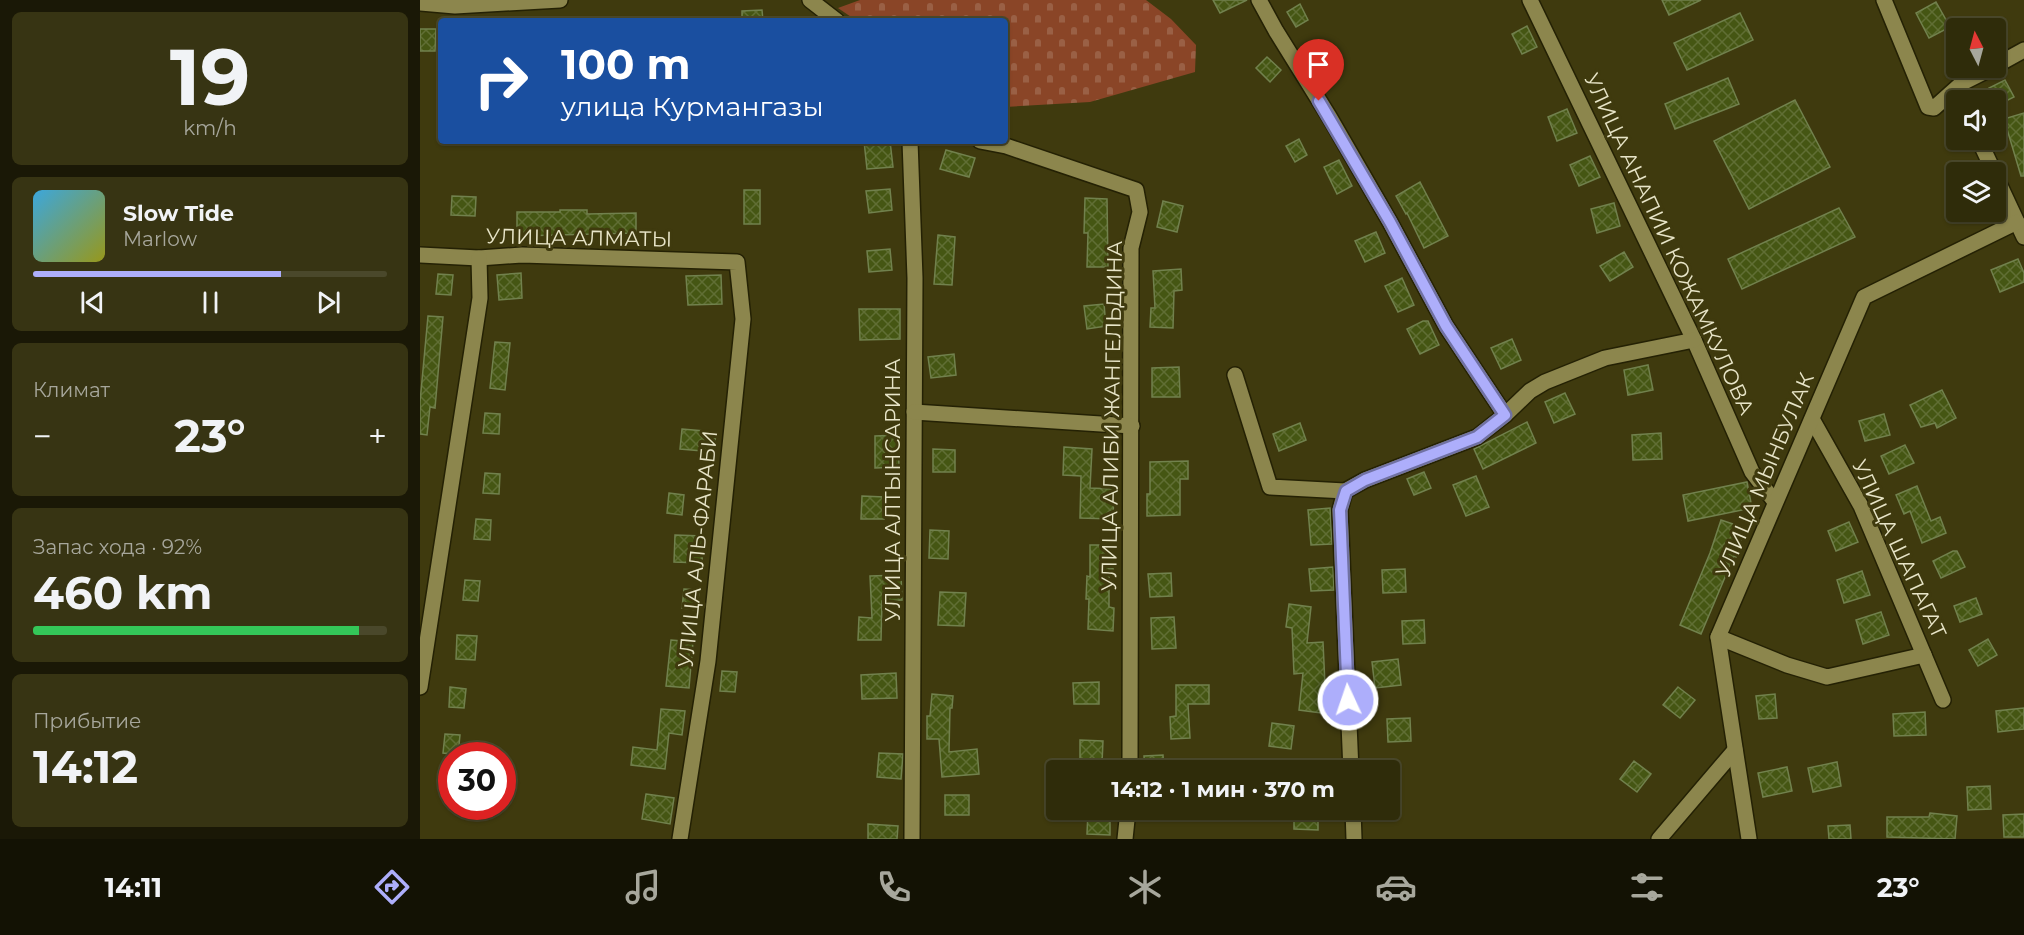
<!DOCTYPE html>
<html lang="ru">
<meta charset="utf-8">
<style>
body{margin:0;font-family:Montserrat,sans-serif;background:#373413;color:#f1f3f6;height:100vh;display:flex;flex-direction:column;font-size:22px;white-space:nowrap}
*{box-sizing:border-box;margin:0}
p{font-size:20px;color:#a7a79c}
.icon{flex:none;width:33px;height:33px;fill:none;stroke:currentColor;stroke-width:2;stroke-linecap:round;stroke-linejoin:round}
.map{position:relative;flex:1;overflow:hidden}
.sheet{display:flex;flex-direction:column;gap:12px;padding:12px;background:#1a1806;width:420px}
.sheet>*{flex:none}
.hud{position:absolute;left:18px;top:18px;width:570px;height:126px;border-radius:6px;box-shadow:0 2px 4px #0004,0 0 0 2px #4a482b;background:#1a4fa0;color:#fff;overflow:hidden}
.needle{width:39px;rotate:354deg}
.fabs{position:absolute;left:1526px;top:18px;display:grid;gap:12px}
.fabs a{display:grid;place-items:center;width:60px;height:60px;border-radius:6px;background:#2f2c0a;box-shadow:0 2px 4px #0004,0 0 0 2px #4a482b;font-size:30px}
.speed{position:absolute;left:18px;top:742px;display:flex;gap:12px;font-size:30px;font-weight:700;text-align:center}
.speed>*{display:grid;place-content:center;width:78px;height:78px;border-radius:50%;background:#2f2c0a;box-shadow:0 2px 4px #0004,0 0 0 2px #4a482b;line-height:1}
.speed .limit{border:9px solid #d22;background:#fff;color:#111}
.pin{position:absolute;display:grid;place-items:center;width:51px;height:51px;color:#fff;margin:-62px -26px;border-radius:50% 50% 50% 0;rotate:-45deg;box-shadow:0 0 6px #0007}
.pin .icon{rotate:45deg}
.me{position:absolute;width:66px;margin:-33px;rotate:357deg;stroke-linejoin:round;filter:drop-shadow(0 0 4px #0008)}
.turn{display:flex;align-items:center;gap:21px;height:126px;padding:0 24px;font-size:27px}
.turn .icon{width:78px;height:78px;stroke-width:2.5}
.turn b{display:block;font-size:42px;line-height:51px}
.big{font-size:45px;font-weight:700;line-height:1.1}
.sheet .card{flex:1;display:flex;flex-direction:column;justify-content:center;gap:9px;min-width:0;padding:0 21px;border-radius:9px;background:#373413}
.sheet .dial{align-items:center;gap:0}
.dial b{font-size:78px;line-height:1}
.song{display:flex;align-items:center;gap:18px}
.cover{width:72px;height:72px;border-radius:9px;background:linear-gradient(135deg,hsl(200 70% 55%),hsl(60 70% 35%))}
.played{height:6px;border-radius:3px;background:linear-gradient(90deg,#adaefb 70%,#4a482b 70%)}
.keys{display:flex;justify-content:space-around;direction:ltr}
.heat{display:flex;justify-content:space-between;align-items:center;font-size:33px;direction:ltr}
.charge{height:9px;border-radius:4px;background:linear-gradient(90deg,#34c759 92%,#4a482b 0)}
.trip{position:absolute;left:626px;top:760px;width:354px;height:60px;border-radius:6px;background:#2f2c0a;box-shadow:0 2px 4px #0004,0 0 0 2px #4a482b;font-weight:700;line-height:60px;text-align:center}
.tabs{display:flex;height:96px;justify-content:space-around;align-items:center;background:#131204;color:#a7a79c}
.tabs .icon{width:42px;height:42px}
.tabs .active{color:#adaefb}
.tabs b{font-size:27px;color:#f1f3f6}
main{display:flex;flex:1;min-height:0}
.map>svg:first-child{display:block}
.cemetery{fill:url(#cemetery-stones)}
.building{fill:url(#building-cross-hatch);stroke:#71814d;stroke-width:1.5}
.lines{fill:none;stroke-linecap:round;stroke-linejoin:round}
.minor-casing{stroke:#242104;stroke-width:18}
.minor{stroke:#8c864d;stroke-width:15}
.route-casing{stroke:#7071a3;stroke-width:15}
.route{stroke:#adaefb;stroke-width:10}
.labels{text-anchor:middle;stroke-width:6;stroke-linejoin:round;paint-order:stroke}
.street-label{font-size:21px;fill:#e8e5c8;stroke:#3f3a0e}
</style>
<main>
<section class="sheet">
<div class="card dial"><b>19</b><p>km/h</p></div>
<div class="card">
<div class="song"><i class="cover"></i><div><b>Slow Tide</b><p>Marlow</p></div></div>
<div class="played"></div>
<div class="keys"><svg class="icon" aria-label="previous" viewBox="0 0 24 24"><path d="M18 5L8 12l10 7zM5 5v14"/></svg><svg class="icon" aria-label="pause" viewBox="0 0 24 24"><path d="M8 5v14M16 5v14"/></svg><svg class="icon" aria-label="next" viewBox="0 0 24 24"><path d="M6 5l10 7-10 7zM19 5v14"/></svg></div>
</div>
<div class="card"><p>Климат</p>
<div class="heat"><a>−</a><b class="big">23°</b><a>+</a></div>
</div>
<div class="card"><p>Запас хода · 92%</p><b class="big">460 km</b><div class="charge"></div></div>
<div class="card"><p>Прибытие</p><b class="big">14:12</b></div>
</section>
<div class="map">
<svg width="1604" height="839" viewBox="0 0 1604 839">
<defs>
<pattern id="cemetery-stones" width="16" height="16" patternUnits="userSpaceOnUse" patternTransform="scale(1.5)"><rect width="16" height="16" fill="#8a4527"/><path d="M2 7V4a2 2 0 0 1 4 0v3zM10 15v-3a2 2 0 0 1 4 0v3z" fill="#9a6045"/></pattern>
<pattern id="building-cross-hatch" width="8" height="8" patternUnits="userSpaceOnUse" patternTransform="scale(1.5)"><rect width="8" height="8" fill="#455613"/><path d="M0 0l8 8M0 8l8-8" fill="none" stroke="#606e34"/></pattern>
</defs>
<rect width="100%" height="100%" fill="#3f3a0e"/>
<path class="cemetery" d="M440 0H726L751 19 776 45 775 72 670 102 585 107V21H437L418 8Z"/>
<g class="building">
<path d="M793 0H827L800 13Z"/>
<path d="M1242 0H1281L1249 15Z"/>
<path d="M1516 2 1530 27 1509 38 1496 13Z"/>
<path d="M880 4 888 20 876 27 867 12Z"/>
<path d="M342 10 343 21H322V11Z"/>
<path d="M1320 13 1333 40 1267 70 1254 43Z"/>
<path d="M1107 26 1117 47 1102 54 1092 34Z"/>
<path d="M0 29H16L15 51H0Z"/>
<path d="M847 57 861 70 850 82 836 68Z"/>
<path d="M1308 78 1319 104 1255 129 1245 104Z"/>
<path d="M1585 80 1594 97 1578 105 1569 88Z"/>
<path d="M1375 100 1410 167 1329 209 1294 141Z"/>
<path d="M1147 109 1157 133 1137 141 1128 117Z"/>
<path d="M1604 113V176H1601L1584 119Z"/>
<path d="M879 139 887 155 875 162 866 146Z"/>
<path d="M444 141H470L473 167 447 169Z"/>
<path d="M526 150 555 158 549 177 520 169Z"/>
<path d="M1170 156 1180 177 1159 186 1150 165Z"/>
<path d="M919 160 932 186 917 194 904 167Z"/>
<path d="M1000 182 1028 236 1004 248 987 213 986 214 976 196Z"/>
<path d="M470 189 472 210 449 213 446 191Z"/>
<rect x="324" y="190" width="16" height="34"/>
<path d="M32 196 56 197 55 216 31 215Z"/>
<path d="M665 198 687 199 688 267H667L668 233H664Z"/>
<path d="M743 201 763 206 757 232 737 227Z"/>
<path d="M1194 203 1200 226 1177 233 1171 209Z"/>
<path d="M1419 208 1435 237 1322 289 1308 259Z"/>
<path d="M140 210H167V214L216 213V233L97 236V212H140Z"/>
<path d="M956 232 965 253 945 262 935 241Z"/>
<path d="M518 235 535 237 532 285 514 284Z"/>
<path d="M470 249 472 270 449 272 447 251Z"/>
<path d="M1204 252 1213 267 1190 281 1180 266Z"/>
<path d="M1598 259 1604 273V282L1580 292 1571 270Z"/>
<path d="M761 269 762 290 754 291 753 328 730 327 731 308H735L733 271Z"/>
<path d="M101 273 102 298 79 300 77 275Z"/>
<path d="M18 274 33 275 31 295 16 294Z"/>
<path d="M301 275 302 304 268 305 266 276Z"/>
<path d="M982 278 994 305 978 312 965 286Z"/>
<path d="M684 304 686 326 667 329 664 306Z"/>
<path d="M439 309H480V339L440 340Z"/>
<path d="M8 316 23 317 15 408 10 407 7 435 0 434V402Z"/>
<path d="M1003 321H1008L1019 345 1000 354 987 329Z"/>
<path d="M1092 339 1101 360 1081 369 1071 348Z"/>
<path d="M75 342 90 343 85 390 70 388Z"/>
<path d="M534 354 536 375 511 378 508 357Z"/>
<path d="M1228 365 1233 390 1208 395 1204 370Z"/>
<path d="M759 367 760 397H732V368Z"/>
<path d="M1522 390 1536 418 1517 428 1515 423 1501 427 1490 405Z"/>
<path d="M1145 393 1155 414 1134 423 1125 402Z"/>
<path d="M65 413 80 414 79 434 63 433Z"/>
<path d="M1464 414 1470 435 1445 441 1439 421Z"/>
<path d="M1107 422 1116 443 1063 469 1054 449Z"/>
<path d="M880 423 886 440 859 451 853 434Z"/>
<path d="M262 429 296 432 294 452 260 449Z"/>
<path d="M1241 433 1242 459 1213 460 1212 435Z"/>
<path d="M478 435 479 467 455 468V436Z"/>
<path d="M1485 445 1494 463 1469 474 1461 456Z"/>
<path d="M644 447 672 449 670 488 694 489 693 519 660 518 661 476 643 475Z"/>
<path d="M513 449 535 450V472H513Z"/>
<path d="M768 461V479H760V515L727 516V494H730V462Z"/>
<path d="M1004 472 1011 488 994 495 987 479Z"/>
<path d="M65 473 80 474 79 494 63 493Z"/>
<path d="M1056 476 1069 507 1046 516 1033 485Z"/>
<path d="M1327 482 1332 508 1268 521 1263 495Z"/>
<path d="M1497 486 1511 521 1520 517 1526 533 1502 543 1490 511 1484 514 1476 495Z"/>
<path d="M249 493 264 495 262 515 247 513Z"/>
<path d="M442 496 464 497V519H441Z"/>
<path d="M910 508 912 544 891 545 888 510Z"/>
<path d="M56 519 71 520 70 540 54 539Z"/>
<path d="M1301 520 1325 528 1316 557 1314 556 1281 634 1260 625 1290 553Z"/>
<path d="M1429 522 1438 542 1416 551 1408 531Z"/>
<path d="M510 530 529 531 528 559 509 558Z"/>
<path d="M255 535 283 536 282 563 254 562Z"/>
<path d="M670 545H692L693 569H689V607L694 608 693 631 668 629 669 599H666L667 576 670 577Z"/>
<path d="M1533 551H1537L1545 567 1521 578 1513 561Z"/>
<path d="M913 567 914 590 891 591 889 569Z"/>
<path d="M985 569 986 592 963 593 962 570Z"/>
<path d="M1442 571 1450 595 1424 603 1417 580Z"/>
<path d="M751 573 752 596 730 597 728 574Z"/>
<path d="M481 575 482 600 462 601 461 640H438L439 617 452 618 450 576Z"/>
<path d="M45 580 60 581 58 601 43 600Z"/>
<path d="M264 589 279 590 277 610 262 608Z"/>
<path d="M520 592 546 593 544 626 518 625Z"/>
<path d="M1556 598 1562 614 1540 622 1534 606Z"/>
<path d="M869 604 891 607 887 643 903 642 905 685 901 713 879 710 883 673 874 674 872 628 866 627Z"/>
<path d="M1461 612 1469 635 1443 644 1436 620Z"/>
<path d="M754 617 756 648 732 649 731 618Z"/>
<path d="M1004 620 1005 643 983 644 982 621Z"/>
<path d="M37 635 57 636 55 660 36 659Z"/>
<path d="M1568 639 1577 655 1558 666 1549 650Z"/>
<path d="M251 640 273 642 269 688 246 686Z"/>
<path d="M978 659 981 685 955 688 952 662Z"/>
<path d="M302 671 317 672 315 692 300 691Z"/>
<path d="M476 673 477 698 442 699 441 675Z"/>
<path d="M679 682V704H654L653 683Z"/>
<path d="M756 685H789V704H768L770 738 751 739 750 717 756 716Z"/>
<path d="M30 687 46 689 44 708 29 707Z"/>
<path d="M1258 687 1275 700 1260 718 1243 705Z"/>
<path d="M512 694 533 696 532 708H530L529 752 557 749 559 774 522 777 519 739H507V716H510Z"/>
<path d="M1355 694 1357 718 1339 719 1336 696Z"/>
<path d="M1604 708V729L1578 732 1576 711Z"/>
<path d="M241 709 265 711 262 735 249 733 245 769 211 765 213 747 237 750Z"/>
<path d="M1505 712 1506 735 1474 736 1473 714Z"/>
<path d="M990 718 991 741 968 742 967 719Z"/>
<path d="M852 723 874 726 871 749 849 746Z"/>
<path d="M25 734 40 735 38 755 23 753Z"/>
<path d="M660 740 683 741 682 763H660Z"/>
<path d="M459 753 483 754 481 779 457 777Z"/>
<path d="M743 755 744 771H725L724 756Z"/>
<path d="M1214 761 1231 774 1217 792 1200 779Z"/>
<path d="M1417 762 1421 786 1393 792 1388 768Z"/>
<path d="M1367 767 1372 791 1343 797 1338 773Z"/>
<path d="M1570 786 1571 809 1548 810 1547 787Z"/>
<path d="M226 794 254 798 250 824 222 819Z"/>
<rect x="525" y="795" width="24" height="20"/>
<path d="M874 810H898V830L874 829Z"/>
<path d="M668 811 690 812V835L667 834Z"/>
<path d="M1510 813 1537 816 1535 839 1467 837V817H1509Z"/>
<path d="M1604 814V837H1584L1583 815Z"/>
<path d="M448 824 478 826 477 839H448Z"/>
<path d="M1430 825 1431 839H1409L1408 826Z"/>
</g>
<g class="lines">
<g class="minor-casing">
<g id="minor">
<path d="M390 0 417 21"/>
<path d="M839 0 856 31 910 118 970 222 1026 326 1085 415 1057 437 945 480 925 491 920 510 931 771"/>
<path d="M1110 0 1274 340 1332 472 1355 502"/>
<path d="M1464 0 1508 107 1514 108 1542 83 1572 68"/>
<path d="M0 3 35 6 140 0"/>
<path d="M1575 66 1604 50"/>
<path d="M1559 140 1574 172"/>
<path d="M490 141 495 278 492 839"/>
<path d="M560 141 586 146 716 190 720 212 711 248 710 771"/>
<path d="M1575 175 1604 237"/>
<path d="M0 255 59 258 102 255 317 262 323 319 288 661 260 839"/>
<path d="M815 375 850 487 925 491"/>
<path d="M494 412 712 426"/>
<path d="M1085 415 1110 391 1125 382 1185 358 1274 340"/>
<path d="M1392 419 1441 506 1523 700"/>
<path d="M1298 637 1367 665 1407 677 1504 655"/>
<path d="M0 687 60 298 59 258"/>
<path d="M933 810 934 839"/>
<path d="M705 839 708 810"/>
<path d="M1239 839 1315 750"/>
<path d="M1329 839 1298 637 1444 297 1597 222"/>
</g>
</g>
<use href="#minor" class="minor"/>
</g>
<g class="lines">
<g class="route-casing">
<path id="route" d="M899 101 970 222 1026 326 1085 415 1057 437 945 480 926 491 920 510 928 700"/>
</g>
<use href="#route" class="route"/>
</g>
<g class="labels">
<g class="street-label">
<text transform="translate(159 238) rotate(1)" y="7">УЛИЦА АЛМАТЫ</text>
<text transform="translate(1249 244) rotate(65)" y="7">УЛИЦА АНАПИИ КОЖАМКУЛОВА</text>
<text transform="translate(692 416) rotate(-89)" y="7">УЛИЦА АЛИБИ ЖАНГЕЛЬДИНА</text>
<text transform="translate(1345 475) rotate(-67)" y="7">УЛИЦА МЫНБУЛАК</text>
<text transform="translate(473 490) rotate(-90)" y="7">УЛИЦА АЛТЫНСАРИНА</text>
<text transform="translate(278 549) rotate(-84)" y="7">УЛИЦА АЛЬ-ФАРАБИ</text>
<text transform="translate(1479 549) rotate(65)" y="7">УЛИЦА ШАПАГАТ</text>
</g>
</g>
</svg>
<div class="fabs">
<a><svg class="needle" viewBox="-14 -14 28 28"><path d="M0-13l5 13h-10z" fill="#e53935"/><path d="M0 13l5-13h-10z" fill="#a7a79c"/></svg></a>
<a><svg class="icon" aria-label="sound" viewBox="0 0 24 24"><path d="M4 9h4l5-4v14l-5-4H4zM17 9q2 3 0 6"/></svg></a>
<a><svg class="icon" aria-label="layers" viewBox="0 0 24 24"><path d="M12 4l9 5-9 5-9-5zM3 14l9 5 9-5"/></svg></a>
</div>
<div class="speed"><div class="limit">30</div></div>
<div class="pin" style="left:899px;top:101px;background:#d93025"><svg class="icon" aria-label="arrive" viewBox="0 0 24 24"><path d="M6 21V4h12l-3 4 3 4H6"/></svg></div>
<svg class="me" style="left:928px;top:700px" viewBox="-20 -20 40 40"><circle r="17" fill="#adaefb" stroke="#fff" stroke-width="3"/><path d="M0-11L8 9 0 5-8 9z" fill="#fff"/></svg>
<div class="trip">14:12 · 1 мин · 370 m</div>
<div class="hud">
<div class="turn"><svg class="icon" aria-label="right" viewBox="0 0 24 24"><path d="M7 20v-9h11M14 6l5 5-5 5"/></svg><div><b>100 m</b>улица Курмангазы</div></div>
</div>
</div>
</main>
<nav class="tabs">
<b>14:11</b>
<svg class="icon active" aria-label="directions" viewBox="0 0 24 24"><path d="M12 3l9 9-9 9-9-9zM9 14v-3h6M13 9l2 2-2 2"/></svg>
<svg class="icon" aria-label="music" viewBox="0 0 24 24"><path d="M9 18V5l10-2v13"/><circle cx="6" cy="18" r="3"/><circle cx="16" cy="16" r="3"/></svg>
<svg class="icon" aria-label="phone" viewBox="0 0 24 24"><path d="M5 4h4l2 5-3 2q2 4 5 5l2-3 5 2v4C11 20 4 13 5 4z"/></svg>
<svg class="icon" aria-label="climate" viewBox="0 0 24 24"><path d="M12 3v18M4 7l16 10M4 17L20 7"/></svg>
<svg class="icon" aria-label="car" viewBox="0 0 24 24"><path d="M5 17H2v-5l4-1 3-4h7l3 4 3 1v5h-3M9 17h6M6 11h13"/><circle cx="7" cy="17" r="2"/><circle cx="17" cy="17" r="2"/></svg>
<svg class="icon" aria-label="filters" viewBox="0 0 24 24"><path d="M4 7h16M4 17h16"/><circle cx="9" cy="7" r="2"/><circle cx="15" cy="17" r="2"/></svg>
<b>23°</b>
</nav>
